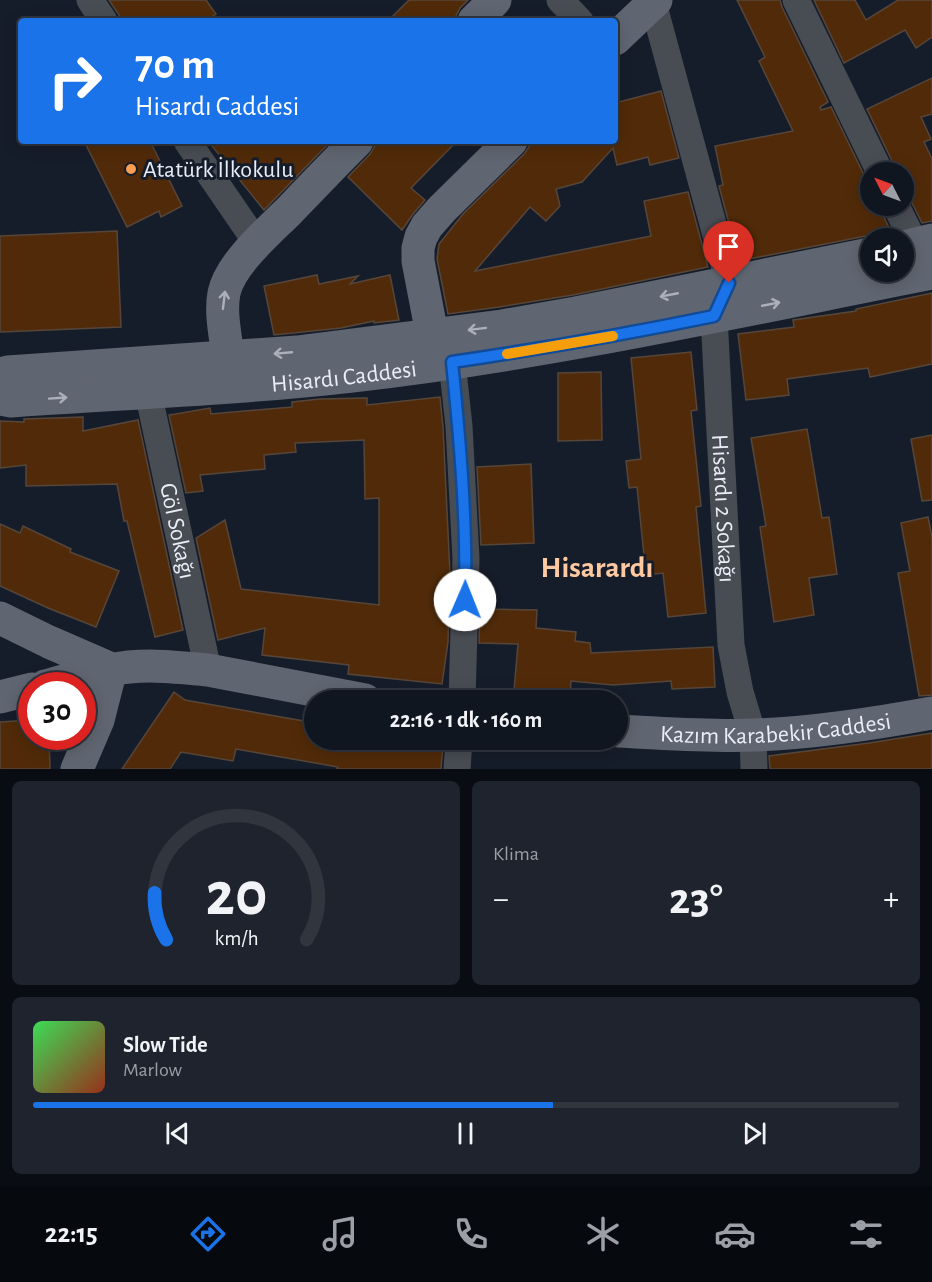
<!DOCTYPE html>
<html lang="tr">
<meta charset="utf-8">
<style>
body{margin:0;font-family:"Alegreya Sans",sans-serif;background:#1e232d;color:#f1f3f6;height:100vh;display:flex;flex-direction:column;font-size:22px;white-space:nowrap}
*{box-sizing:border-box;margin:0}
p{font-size:20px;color:#9c9fa5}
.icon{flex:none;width:33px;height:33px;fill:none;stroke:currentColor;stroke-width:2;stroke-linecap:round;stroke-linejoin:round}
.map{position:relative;height:769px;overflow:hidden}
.drawer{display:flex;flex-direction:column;gap:12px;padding:12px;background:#090c12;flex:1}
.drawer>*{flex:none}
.hud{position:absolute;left:18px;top:18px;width:600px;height:126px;border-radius:6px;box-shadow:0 3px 15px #0003,0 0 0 2px #30353e;background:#1a73e8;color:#fff;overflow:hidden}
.needle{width:39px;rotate:312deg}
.controls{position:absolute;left:860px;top:162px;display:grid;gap:12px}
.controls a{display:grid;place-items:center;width:54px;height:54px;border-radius:50%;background:#101620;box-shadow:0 3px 15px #0003,0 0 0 2px #30353e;font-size:30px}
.speed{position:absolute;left:18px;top:672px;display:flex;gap:12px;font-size:30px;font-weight:700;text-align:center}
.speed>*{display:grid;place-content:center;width:78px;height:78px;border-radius:50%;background:#101620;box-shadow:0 3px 15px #0003,0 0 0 2px #30353e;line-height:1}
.speed .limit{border:9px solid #d22;background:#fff;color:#111}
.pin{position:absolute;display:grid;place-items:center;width:51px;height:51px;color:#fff;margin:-62px -26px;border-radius:50% 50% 50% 0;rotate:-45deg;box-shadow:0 0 6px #0007}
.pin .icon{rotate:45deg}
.me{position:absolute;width:66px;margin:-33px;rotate:1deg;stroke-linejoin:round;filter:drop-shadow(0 0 4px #0008)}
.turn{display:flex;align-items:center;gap:21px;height:126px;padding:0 18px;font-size:27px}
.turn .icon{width:78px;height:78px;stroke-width:2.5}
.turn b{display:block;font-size:42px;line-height:51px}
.big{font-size:45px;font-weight:600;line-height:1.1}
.drawer .card{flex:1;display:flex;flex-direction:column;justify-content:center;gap:9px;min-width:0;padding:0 21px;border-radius:9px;background:#1e232d}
.drawer .dial{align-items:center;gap:0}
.dial svg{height:156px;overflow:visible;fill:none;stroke:#30353e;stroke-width:7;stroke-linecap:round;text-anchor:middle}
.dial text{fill:#f1f3f6;stroke:none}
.song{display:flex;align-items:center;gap:18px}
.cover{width:72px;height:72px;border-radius:9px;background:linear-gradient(135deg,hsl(130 70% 55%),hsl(10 70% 35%))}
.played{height:6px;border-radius:3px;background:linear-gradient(90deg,#1a73e8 60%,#30353e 60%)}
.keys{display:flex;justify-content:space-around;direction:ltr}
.heat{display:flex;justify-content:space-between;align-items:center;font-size:33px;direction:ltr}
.drawer .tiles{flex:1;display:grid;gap:12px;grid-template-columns:1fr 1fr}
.card:last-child{grid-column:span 2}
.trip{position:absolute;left:304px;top:690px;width:324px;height:60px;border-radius:30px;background:#101620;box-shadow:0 3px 15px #0003,0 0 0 2px #30353e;font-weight:600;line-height:60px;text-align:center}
.menu{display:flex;height:96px;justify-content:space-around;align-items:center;background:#06090d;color:#9c9fa5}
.menu .icon{width:42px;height:42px}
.menu .current{color:#1a73e8}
.menu b{font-size:27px;color:#f1f3f6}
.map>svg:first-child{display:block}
.building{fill:#512b09;stroke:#56463a;stroke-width:1.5}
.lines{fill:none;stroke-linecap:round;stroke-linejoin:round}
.street{stroke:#484c53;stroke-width:27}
.secondary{stroke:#606671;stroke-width:33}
.oneway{stroke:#abb0bb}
.route-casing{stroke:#114b97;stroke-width:15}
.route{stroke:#1a73e8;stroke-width:10}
.slow{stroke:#f59e0b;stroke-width:10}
.poi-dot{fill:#fb9e52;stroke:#161d2a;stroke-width:2}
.labels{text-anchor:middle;stroke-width:6;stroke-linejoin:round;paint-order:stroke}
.poi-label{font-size:24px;fill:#e8edf7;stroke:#161d2a;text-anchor:start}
.street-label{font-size:24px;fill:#e8edf7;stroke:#161d2a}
.district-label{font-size:30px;font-weight:bold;fill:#fec8a1;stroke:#161d2a}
</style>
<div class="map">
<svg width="932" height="769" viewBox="0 0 932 769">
<rect width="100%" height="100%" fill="#161d2a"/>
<g class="building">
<path d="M109 0H206L216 14 206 21H123Z"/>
<path d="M409 0H468L460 8 456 16V21H388Z"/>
<path d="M737 0H780L782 7 828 102 820 107 821 110 831 107 866 179 870 184V206H880L882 213 891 232 872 236H866L739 261 719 186 723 185 715 146 793 131 759 61 765 57Z"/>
<path d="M814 0H855L866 20 898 0H932V37L916 48 905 30 844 63Z"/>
<path d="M932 78V114L921 117 931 139 924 142 932 159V221L922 223 910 199 903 192V172H896L894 165 867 109Z"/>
<path d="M661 91 679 158 650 165 648 157 617 165 613 148 582 182 556 189 560 206 546 221 530 207 475 271 651 236 644 201 688 192 708 267 573 295 499 307 448 314 437 259 439 244 463 214 524 154 529 147V141H615V103Z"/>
<path d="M84 141H150L182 206 161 217 159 211 127 227Z"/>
<path d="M208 141H331L264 210Z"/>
<path d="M375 141H457L411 188 425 200 413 214 402 230 348 177 370 154 375 146Z"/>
<path d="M117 231 121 327 0 332V236Z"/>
<path d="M317 275 319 284 358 276 350 284 390 275 399 320 374 323V321L341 328 274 335 264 286Z"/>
<path d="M932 293V364L870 377 868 368 787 379 789 395 746 400 738 334 794 327 793 320 856 311V309Z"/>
<path d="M691 352 697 410 691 411 701 506 696 507 706 613 668 617 663 573 646 575 637 487 629 488 626 461 641 459 631 358Z"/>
<path d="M601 372 602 440 558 441V373Z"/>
<path d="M440 397 443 427 450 574 448 642 442 684 348 674 349 665 262 655 265 628 218 640 196 538 225 520 241 589 379 605V498L365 499 364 440 295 443 296 452 264 455 265 469 200 475 203 491 186 493 169 415 210 408 211 414 292 407V402L320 399 367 398V405Z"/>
<path d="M83 417V431L138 420 183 630 155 637 127 521H124L117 484 26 486V465L0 468V421L24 422V419Z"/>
<path d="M807 429 822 518 829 517 837 574 809 578 814 615 774 622 760 527 766 526 751 438Z"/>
<path d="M932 435V500L922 501 911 439Z"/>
<path d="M531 464 534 543 481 545 477 467Z"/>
<path d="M928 517 932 537V695L919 696 898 573 910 571 901 523Z"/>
<path d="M0 524 20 533 23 526 71 549 70 552 119 571 96 627 48 608 0 586Z"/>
<path d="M480 609 537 610 536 628 576 632 575 641 590 643 591 653 713 647 715 687 672 689 671 681 613 685 571 681 570 696 514 690 518 644 479 643Z"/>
<path d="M174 692 185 700 315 723V740H410L443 745 441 769H337L338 767 236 749 233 761 181 752 170 769H122Z"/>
<path d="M32 720V736H49L50 769H0V722Z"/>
<path d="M932 733V769H770L769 756 869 743Z"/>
</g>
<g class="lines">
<g class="street">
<path d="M90 0 104 21"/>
<path d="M560 0 580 21"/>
<path d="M796 0 880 172"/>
<path id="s1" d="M653 3 729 283 714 316 731 645 740 692 753 735 754 769"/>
<path d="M187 141 257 243"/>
<path d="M896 206 915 244"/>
<path d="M452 362 459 426 466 559 462 700"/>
<path id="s2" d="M148 392 208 670"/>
<path d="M457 769 459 740"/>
</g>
<g class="secondary">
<path d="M474 21 495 0"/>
<path d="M615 39 656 0"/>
<path d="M903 247 932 240"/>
<path d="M432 334 418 261V248L421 237 427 226 442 209 511 141"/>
<path d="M228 358C226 337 220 314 224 293 230 264 268 232 289 211 312 187 334 164 357 141"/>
<path d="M0 374 8 372 297 352 502 326 576 313 870 254"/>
<path id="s3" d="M0 399 11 401C124 393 238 389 352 376 547 354 739 311 932 273"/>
<path d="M0 618 49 642 111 669"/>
<path d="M45 686C67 680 88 674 110 670 142 663 176 667 208 670L365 700"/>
<path d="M0 697 32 689"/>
<path id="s4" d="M618 731C663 733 710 737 755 735 815 733 873 724 932 713"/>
<path d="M77 769 98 720 111 669"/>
</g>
</g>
<defs><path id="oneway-shaft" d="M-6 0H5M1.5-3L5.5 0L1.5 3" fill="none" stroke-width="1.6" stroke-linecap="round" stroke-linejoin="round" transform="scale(1.5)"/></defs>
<g class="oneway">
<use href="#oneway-shaft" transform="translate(669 295) rotate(169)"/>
<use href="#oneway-shaft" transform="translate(224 300) rotate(-83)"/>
<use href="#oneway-shaft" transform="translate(771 304) rotate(-11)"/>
<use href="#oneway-shaft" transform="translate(477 329) rotate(173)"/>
<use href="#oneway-shaft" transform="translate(283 353) rotate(175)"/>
<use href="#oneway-shaft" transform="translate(58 398) rotate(-4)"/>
</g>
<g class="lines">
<g class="route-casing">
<path id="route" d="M465 600C467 520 460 441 452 362 540 349 627 334 714 316L729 283"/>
</g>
<use href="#route" class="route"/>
<path class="slow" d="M507 354 613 336"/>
</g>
<circle class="poi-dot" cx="131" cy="169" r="6"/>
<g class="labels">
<g class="poi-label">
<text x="143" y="177">Atatürk İlkokulu</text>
</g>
<g class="street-label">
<text dy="8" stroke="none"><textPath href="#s3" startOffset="345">Hisardı Caddesi</textPath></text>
<text dy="8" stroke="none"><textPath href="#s1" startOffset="519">Hisardı 2 Sokağı</textPath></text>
<text dy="8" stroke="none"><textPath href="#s2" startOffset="142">Göl Sokağı</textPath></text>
<text dy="8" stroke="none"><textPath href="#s4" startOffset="158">Kazım Karabekir Caddesi</textPath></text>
</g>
<g class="district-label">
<text x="597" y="577">Hisarardı</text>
</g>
</g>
</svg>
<div class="controls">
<a><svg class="needle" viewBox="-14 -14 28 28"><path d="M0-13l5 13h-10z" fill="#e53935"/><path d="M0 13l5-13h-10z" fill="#9c9fa5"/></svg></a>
<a><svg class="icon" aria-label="sound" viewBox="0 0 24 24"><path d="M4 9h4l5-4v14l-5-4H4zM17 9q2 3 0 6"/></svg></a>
</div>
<div class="speed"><div class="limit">30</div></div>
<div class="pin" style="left:729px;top:283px;background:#d93025"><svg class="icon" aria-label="arrive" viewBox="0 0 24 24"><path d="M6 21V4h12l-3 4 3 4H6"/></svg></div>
<svg class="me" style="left:465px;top:600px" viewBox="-20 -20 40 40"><circle r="19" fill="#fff"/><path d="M0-13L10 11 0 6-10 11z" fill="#1a73e8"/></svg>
<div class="trip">22:16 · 1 dk · 160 m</div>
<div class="hud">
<div class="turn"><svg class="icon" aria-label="right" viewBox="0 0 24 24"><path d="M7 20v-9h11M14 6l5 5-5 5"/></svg><div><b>70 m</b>Hisardı Caddesi</div></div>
</div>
</div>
<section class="drawer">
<div class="tiles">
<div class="card dial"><svg viewBox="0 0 100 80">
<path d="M14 69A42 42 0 1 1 86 69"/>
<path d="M14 69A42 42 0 0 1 8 45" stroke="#1a73e8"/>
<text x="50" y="56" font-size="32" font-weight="700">20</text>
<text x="50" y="72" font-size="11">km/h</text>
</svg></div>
<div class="card"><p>Klima</p>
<div class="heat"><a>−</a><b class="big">23°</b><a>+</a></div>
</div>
<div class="card">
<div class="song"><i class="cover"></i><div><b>Slow Tide</b><p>Marlow</p></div></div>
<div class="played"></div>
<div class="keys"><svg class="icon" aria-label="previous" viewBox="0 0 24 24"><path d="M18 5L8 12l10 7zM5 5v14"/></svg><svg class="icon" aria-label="pause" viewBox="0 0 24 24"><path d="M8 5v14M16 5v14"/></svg><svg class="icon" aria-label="next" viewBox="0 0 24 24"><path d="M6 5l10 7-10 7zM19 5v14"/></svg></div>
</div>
</div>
</section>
<nav class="menu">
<b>22:15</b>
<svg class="icon current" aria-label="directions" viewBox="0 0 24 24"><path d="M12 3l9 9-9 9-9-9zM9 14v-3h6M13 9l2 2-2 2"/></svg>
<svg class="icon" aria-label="music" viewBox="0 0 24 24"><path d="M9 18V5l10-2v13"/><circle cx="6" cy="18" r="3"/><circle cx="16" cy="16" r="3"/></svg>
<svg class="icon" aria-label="phone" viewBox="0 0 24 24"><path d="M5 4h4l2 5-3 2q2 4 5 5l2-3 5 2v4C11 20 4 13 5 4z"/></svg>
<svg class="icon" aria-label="climate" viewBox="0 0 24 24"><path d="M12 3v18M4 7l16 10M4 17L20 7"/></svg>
<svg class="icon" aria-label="car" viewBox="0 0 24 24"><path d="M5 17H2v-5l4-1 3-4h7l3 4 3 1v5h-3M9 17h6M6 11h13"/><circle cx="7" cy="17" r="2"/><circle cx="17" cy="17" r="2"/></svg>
<svg class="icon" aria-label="filters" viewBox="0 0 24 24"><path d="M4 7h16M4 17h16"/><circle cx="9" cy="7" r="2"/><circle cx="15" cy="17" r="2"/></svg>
</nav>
